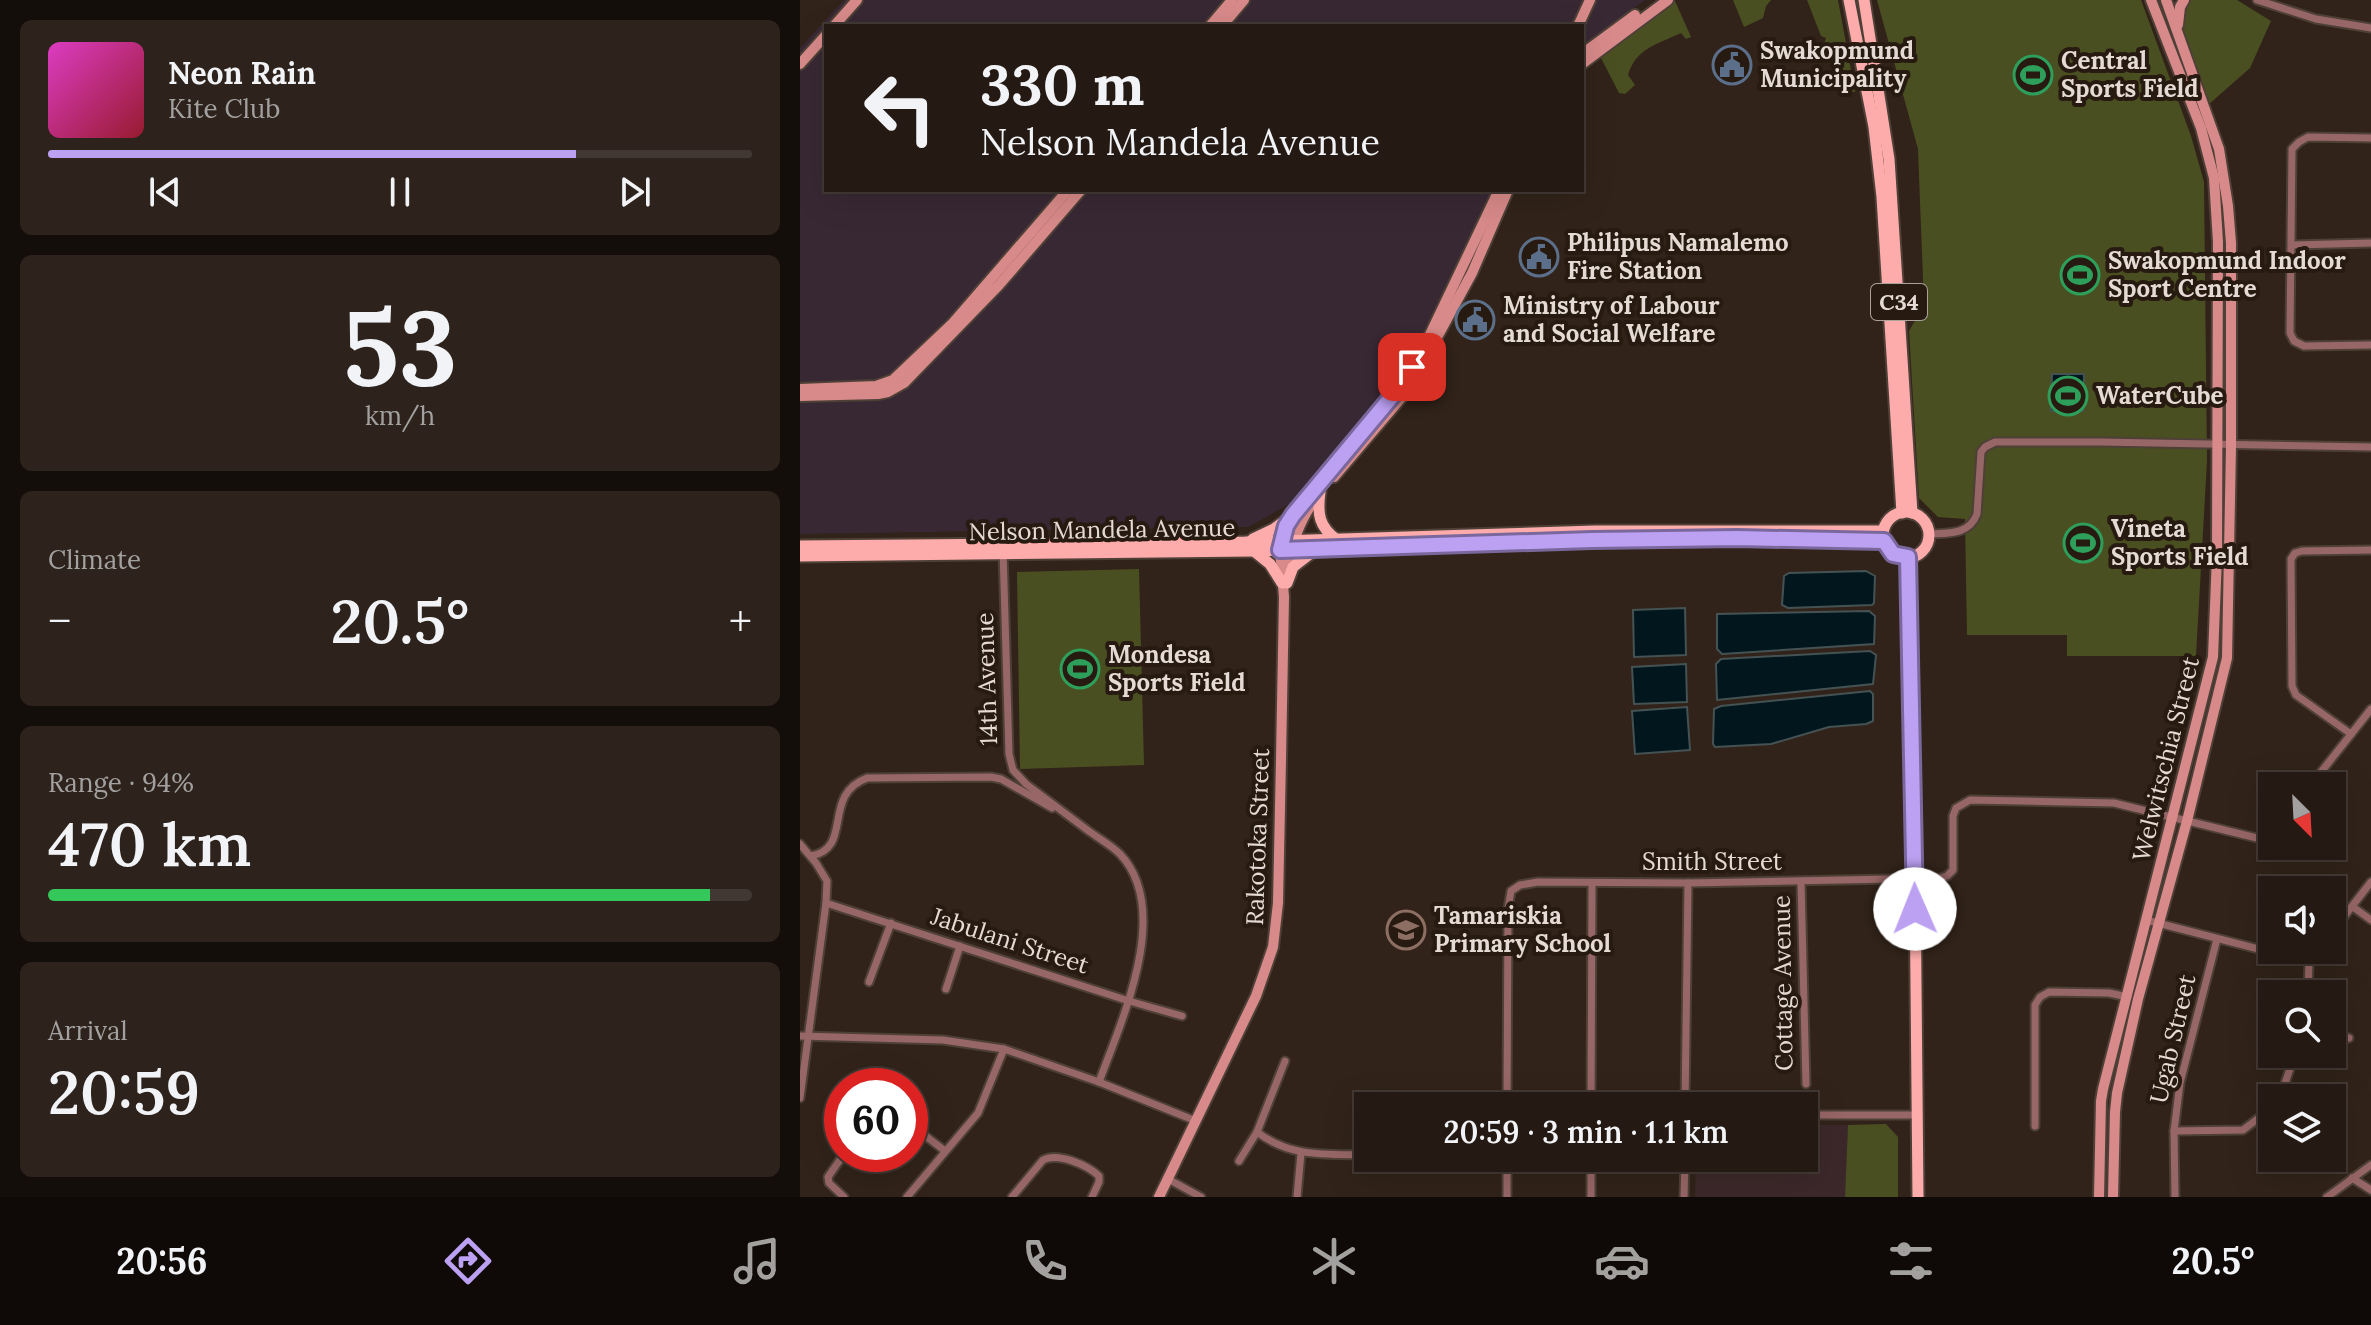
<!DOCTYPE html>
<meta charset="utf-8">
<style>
body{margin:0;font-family:Lora,serif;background:#2d231c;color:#f1f3f6;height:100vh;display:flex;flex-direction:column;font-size:30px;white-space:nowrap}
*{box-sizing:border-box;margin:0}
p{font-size:26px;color:#a3a1a0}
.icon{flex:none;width:44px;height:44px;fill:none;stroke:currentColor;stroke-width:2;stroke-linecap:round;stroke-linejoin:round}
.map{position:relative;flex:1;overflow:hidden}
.side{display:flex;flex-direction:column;gap:20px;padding:20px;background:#140e0a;width:800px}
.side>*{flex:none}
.hud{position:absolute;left:24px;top:24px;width:760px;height:168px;border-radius:0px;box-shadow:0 8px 32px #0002,0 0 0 2px #423833;background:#251a13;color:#f1f3f6;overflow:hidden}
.needle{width:52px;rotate:156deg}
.fabs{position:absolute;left:1458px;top:772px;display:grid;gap:16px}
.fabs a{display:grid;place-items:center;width:88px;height:88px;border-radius:0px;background:#251a13;box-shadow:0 8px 32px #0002,0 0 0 2px #423833;font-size:40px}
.speed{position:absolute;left:24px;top:1068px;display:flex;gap:16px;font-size:40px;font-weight:700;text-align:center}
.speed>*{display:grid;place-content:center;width:104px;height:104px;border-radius:50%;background:#251a13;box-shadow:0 8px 32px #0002,0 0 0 2px #423833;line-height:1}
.speed .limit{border:12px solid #d22;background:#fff;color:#111}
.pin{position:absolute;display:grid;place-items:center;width:68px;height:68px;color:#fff;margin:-34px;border-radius:16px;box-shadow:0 4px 12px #0006}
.me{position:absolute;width:88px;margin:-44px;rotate:359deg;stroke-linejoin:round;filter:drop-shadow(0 0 6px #0008)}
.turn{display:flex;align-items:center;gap:28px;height:168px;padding:0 24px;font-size:36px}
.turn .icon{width:104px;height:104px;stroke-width:2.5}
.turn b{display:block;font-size:56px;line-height:68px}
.big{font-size:60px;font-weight:600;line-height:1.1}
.side .widget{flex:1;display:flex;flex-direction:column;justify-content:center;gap:12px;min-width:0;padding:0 28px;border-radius:12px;background:#2d231c}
.side .dial{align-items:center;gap:0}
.dial b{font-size:104px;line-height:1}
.song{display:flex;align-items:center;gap:24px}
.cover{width:96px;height:96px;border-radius:12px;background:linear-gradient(135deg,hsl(310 70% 55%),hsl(350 70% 35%))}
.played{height:8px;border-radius:4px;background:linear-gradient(90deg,#bca0f2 75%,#423833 75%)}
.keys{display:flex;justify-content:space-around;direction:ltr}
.heat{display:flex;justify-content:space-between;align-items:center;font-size:44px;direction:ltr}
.charge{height:12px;border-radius:6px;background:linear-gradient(90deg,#34c759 94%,#423833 0)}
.trip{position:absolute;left:554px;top:1092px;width:464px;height:80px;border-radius:0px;background:#251a13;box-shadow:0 8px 32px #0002,0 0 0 2px #423833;font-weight:600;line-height:80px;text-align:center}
.menu{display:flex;height:128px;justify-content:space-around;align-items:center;background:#0f0a08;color:#a3a1a0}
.menu .icon{width:56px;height:56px}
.menu .active{color:#bca0f2}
.menu b{font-size:36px;color:#f1f3f6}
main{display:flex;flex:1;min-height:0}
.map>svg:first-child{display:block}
.industrial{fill:#382834}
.medical{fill:#3c282a}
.green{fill:#4a4f22}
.water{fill:#01171d;stroke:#455254;stroke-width:2}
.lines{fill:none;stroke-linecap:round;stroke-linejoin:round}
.street-casing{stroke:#4e4037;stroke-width:11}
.secondary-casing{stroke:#4e4037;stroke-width:14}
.primary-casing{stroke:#4e4037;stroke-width:15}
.street{stroke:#976666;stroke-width:7}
.secondary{stroke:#d78a89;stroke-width:10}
.primary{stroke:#fdacab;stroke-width:11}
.route-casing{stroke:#7a689d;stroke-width:20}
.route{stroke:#bca0f2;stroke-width:14}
.labels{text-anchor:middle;stroke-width:8;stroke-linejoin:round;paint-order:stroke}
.shield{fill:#271a10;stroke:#aca199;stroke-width:2}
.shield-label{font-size:22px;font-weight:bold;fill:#e5dbd4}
.poi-label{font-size:24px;font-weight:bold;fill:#e5dbd4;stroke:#271a10;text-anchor:start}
.street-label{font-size:24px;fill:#e5dbd4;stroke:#271a10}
</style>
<main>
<section class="side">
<div class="widget">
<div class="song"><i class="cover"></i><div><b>Neon Rain</b><p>Kite Club</p></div></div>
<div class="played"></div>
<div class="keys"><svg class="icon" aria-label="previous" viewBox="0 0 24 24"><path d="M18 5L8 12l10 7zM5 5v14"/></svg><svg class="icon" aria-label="pause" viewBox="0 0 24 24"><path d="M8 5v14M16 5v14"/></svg><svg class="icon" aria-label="next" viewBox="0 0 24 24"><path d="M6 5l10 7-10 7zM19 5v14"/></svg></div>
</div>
<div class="widget dial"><b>53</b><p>km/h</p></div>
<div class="widget"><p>Climate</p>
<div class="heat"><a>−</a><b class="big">20.5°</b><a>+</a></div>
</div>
<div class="widget"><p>Range · 94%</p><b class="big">470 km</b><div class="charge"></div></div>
<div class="widget"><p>Arrival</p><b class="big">20:59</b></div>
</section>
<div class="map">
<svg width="1571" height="1197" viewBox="0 0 1571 1197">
<rect width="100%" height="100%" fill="#312319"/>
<path class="industrial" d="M44 0H845L782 46V26H26V190H692L642 299 598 379 493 502 448 527 0 534V48Z"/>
<path class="medical" d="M1004 1125H1048L1045 1197H895L896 1158H1004Z"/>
<g class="green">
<path d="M933 0H971L966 6 963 18 944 27Z"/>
<path d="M1007 0H1038L1055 92C1041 91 1034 80 1038 66L1033 64 1024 44 1026 38 1021 36Z"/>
<path d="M1077 0H1341L1391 136 1404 182 1407 461 1396 656H1267V635H1167L1165 519 1138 517 1119 498 1109 331 1124 305 1118 149Z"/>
<path d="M1387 0H1437L1471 21 1450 68 1408 105C1398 78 1369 26 1387 0Z"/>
<path d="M875 1 891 37 886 39 881 33C858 44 836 48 828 75L835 85 825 94 819 93 801 58 818 40Z"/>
<path d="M339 569 344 765 220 769 217 572Z"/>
<path d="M1086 1124 1098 1137V1197H1045L1048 1125Z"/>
</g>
<g class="water">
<path d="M1252 374H1284L1283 411H1251Z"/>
<path d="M1066 571 1075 576 1074 603 1072 605 988 608 982 605 984 576 989 573Z"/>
<path d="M885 608 886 655 834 657 833 610Z"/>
<path d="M1069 611 1075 616 1074 644 922 654 917 649V614Z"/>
<path d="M1070 651 1076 655 1073 684 917 700 916 664 921 659Z"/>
<path d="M886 664 887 702 834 704 832 667Z"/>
<path d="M1070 691 1073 694V721L1066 724 1029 727 971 744 915 747 913 744 914 709 921 706Z"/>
<path d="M887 707 890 750 835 754 832 711Z"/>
</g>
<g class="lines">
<g class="street-casing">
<g id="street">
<path d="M1457 0 1516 19 1571 28"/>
<path d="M1571 138 1508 137 1499 142 1492 149 1490 333 1494 341 1504 346 1571 345"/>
<path d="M1492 245 1571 243"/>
<path d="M1129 534C1149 533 1169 535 1177 514L1181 452 1185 447 1195 442H1301L1571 447"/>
<path d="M203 550 209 754 213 770 226 784C247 800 269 816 290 832 300 839 312 846 320 854 373 910 321 1022 299 1082"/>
<path d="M1551 734 1496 695 1492 686 1491 559 1495 553 1502 551 1571 550"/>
<path d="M1510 786 1571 709"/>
<path d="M0 844 16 863 27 881 26 903 0 1098"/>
<path d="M11 856C54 848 21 795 67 778L191 777 201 779 252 808"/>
<path d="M1001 882 1006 1084"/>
<path d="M26 903 329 1001 382 1016"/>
<path d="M1553 907 1571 920"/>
<path d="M1346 920 1509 962"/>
<path d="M1532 932 1571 882"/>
<path d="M1509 962 1517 950"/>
<path d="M69 982 91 923"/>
<path d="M146 989 160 946"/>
<path d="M1508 994 1509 962"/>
<path d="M1532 1033 1549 1038"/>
<path d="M0 1036 143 1040 204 1049 299 1082 396 1121"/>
<path d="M485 1061 457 1132C491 1158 526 1154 568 1155"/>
<path d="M1480 1098 1495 1054"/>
<path d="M707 1106 708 909 711 891 720 885 738 882 888 883 1140 878 1147 876 1153 870V816L1156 808 1170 800 1314 803 1457 838 1472 833"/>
<path d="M791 1106 792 883"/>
<path d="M885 1106 888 883"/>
<path d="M1004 1115H1117"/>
<path d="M110 1124 145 1151"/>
<path d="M1235 1126V1005L1240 997 1249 992 1309 993 1328 997"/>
<path d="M1374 1131 1443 1130 1472 1108"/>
<path d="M44 1154 28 1177 29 1183 44 1197"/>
<path d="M647 1158 707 1161"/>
<path d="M707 1159V1197"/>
<path d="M439 1161 457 1132"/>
<path d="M1552 1178 1571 1190"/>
<path d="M368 1179 401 1197"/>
<path d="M107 1197 178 1113 204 1049"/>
<path d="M212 1197 243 1160C258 1152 287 1165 299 1176V1182L292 1197"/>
<path d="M497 1197 501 1153"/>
<path d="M791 1197V1158"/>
<path d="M884 1197 885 1158"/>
<path d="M1375 1197 1374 1131 1380 1083 1417 939"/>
<path d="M1527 1197 1571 1165"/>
</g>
</g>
<g class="secondary-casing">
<g id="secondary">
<path d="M1378 25 1380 7 1384 0"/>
<path d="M34 26 57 0"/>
<path d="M410 26 432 0"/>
<path d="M422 26 444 0"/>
<path d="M778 26 790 0"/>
<path d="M782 54 835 15"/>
<path d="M0 64 26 35"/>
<path d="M782 64 868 0"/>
<path d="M0 389 76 386 93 380 152 324 268 190"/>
<path d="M0 396 78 394 88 392 104 383 199 285 281 190"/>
<path d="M534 477 602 397 616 376 672 273 708 190"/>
<path d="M488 576C492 542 498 522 518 495"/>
<path d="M359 1197 456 996 473 947 478 903 481 759 484 597 480 550 486 526 493 515 599 388 625 345 699 190"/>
<path d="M1299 1197 1301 1101 1303 1089 1413 657 1417 556 1418 242 1414 178 1401 128 1351 0"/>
<path d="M1313 1197 1315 1112 1317 1093 1338 999 1387 821 1427 658 1431 446V243L1428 206 1419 149 1366 0"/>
</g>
</g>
<g class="primary-casing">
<g id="primary">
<path d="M1049 0 1074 127 1082 197 1102 513"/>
<path d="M1064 0 1089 159 1112 513"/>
<path d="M520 492C517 514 519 527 537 540"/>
<circle cx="1106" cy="535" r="23"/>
<path d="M453 539 474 529 493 515"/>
<path d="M0 546 445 542 795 531H1083"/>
<path d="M454 551 470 564 482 583"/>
<path d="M0 556 453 551 792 540 937 538 1084 541"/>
<path d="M1108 557 1109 676 1115 879 1118 1197"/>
<path d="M487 583 493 567 515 550"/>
</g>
</g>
<use href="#street" class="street"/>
<use href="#secondary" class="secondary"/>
<use href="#primary" class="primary"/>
</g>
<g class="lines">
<g class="route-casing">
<path id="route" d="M612 367 599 388 493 515 486 526 480 550 792 540 937 538 1084 541 1093 554 1108 557 1115 909"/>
</g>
<use href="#route" class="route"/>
</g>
<defs>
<g id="civic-ring" transform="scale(2)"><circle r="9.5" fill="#271a10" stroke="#5c6f8a" stroke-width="1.5"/><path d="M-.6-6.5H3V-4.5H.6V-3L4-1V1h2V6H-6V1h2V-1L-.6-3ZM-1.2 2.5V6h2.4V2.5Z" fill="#5c6f8a"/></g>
<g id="stadium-ring" transform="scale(2)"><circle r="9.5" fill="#271a10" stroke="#2e9e5b" stroke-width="1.5"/><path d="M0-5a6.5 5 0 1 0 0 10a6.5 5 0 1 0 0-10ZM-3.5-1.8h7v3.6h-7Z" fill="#2e9e5b"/></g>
<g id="school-ring" transform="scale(2)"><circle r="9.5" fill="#271a10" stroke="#8d6e63" stroke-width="1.5"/><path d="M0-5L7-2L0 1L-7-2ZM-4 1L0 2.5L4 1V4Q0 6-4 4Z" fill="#8d6e63"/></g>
</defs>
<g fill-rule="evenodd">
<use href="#civic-ring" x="932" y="65"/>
<use href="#stadium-ring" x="1233" y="75"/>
<use href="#civic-ring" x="739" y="257"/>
<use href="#stadium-ring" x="1280" y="275"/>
<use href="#civic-ring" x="675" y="320"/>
<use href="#stadium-ring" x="1268" y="396"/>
<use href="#stadium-ring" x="1283" y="543"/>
<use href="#stadium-ring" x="280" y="669"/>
<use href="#school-ring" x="606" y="930"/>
</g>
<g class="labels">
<rect class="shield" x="1071" y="284" width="56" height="36" rx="6"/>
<g class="shield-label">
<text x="1099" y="310">C34</text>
</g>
<g class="poi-label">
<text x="960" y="59">Swakopmund<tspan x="960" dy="28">Municipality</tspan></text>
<text x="1261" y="69">Central<tspan x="1261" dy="28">Sports Field</tspan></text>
<text x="767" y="251">Philipus Namalemo<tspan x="767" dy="28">Fire Station</tspan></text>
<text x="1308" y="269">Swakopmund Indoor<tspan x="1308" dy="28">Sport Centre</tspan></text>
<text x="703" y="314">Ministry of Labour<tspan x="703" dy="28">and Social Welfare</tspan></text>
<text x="1296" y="404">WaterCube</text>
<text x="1311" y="537">Vineta<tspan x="1311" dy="28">Sports Field</tspan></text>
<text x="308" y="663">Mondesa<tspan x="308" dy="28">Sports Field</tspan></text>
<text x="634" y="924">Tamariskia<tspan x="634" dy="28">Primary School</tspan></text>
</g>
<g class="street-label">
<text transform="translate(302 530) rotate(-1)" y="8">Nelson Mandela Avenue</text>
<text transform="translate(187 679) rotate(-92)" y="8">14th Avenue</text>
<text transform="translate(1366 759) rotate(-76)" y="8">Welwitschia Street</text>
<text transform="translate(458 837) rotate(-88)" y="8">Rakotoka Street</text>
<text x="912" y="870">Smith Street</text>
<text transform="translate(210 941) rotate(18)" y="8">Jabulani Street</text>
<text transform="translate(983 983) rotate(-91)" y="8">Cottage Avenue</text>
<text transform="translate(1373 1039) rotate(-77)" y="8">Ugab Street</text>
</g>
</g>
</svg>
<div class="fabs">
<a><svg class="needle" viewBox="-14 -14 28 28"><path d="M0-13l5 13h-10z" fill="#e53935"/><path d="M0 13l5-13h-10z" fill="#a3a1a0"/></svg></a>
<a><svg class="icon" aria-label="sound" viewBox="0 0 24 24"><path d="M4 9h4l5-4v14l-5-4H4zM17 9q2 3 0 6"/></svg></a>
<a><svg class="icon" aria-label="search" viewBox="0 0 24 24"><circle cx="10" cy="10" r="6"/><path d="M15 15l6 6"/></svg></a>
<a><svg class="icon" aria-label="layers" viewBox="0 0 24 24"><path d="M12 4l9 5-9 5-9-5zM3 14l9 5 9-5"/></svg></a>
</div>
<div class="speed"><div class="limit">60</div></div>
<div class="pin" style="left:612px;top:367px;background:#d93025"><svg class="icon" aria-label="arrive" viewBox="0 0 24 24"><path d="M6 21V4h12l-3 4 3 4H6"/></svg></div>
<svg class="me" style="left:1115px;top:909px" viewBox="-20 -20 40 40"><circle r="19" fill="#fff"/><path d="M0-13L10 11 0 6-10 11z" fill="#bca0f2"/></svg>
<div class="trip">20:59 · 3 min · 1.1 km</div>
<div class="hud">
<div class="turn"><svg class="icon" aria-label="left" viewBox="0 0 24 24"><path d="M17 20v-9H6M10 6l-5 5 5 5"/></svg><div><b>330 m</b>Nelson Mandela Avenue</div></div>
</div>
</div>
</main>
<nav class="menu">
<b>20:56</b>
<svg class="icon active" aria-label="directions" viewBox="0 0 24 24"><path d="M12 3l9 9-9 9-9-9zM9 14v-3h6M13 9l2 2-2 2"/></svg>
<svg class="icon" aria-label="music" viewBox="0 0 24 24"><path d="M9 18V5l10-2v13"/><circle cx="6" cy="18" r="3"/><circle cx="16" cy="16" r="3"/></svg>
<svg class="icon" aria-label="phone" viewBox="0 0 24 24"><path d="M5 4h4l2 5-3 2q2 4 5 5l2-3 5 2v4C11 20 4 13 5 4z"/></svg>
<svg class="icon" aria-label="climate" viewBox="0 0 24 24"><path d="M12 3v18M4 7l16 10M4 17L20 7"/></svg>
<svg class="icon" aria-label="car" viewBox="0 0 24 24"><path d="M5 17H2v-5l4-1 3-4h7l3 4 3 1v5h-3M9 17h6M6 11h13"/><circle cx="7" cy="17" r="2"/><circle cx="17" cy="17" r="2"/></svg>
<svg class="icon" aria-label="filters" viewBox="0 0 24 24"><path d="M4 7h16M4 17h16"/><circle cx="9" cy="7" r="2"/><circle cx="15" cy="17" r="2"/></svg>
<b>20.5°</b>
</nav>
